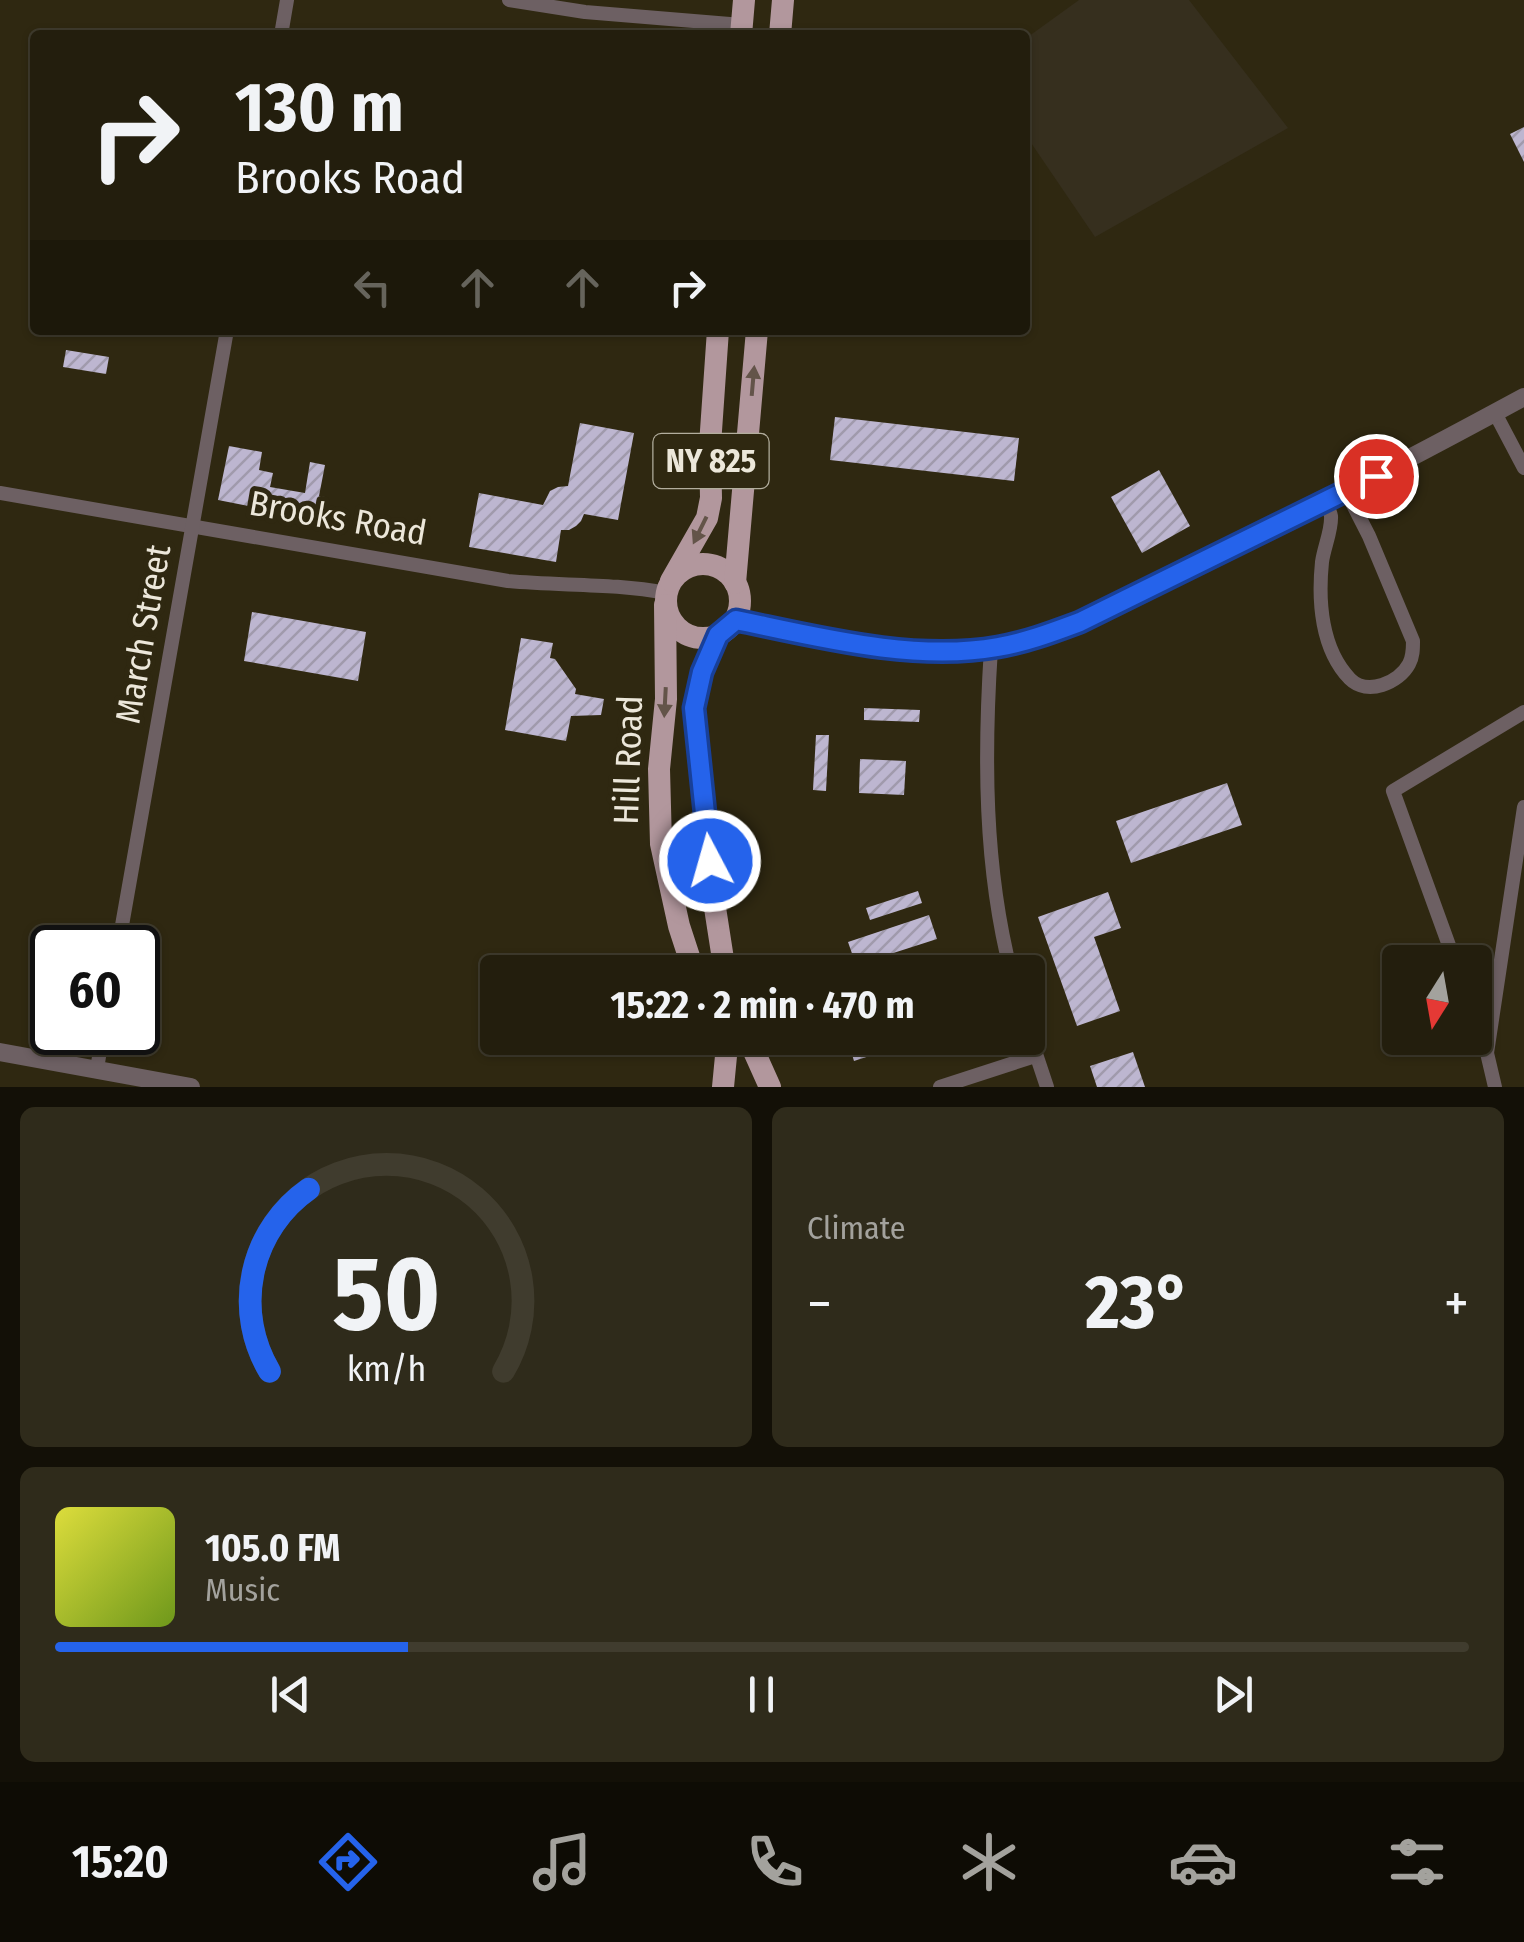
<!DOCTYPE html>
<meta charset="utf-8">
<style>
body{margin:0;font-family:"Fira Sans Condensed",sans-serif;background:#2f2b1b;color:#f1f3f6;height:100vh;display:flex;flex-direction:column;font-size:38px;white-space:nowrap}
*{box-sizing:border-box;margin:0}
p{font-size:32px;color:#a3a29d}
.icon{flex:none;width:55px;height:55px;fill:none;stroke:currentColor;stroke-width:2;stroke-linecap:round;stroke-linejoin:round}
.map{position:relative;height:1087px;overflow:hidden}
.sheet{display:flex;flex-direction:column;gap:20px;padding:20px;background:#131007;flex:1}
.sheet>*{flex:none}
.banner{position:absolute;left:30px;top:30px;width:1000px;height:305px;border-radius:10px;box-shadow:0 2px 8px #0004,0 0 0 2px #403c2e;background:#231e0d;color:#f1f3f6;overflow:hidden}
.needle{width:65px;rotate:191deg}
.controls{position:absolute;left:1382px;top:945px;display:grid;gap:20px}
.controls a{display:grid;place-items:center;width:110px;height:110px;border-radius:10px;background:#231e0d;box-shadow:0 2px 8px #0004,0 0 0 2px #403c2e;font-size:50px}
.speed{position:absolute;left:30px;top:925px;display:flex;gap:20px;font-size:50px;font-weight:700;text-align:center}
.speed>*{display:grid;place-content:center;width:130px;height:130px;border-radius:50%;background:#231e0d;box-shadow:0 2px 8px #0004,0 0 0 2px #403c2e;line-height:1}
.speed .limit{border:5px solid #111;border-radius:15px;background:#fff;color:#111}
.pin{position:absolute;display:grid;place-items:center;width:85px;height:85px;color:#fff;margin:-42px;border:5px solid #fff;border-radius:50%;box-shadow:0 2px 10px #0007}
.me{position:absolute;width:110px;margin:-55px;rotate:354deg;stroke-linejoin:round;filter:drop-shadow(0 0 8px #0008)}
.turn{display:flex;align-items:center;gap:35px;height:210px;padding:0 40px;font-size:45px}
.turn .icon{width:130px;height:130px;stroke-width:2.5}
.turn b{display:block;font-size:70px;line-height:85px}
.lanes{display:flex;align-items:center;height:95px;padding:0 40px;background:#0003;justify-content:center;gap:50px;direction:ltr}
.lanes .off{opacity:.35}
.big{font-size:75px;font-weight:700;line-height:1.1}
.sheet .card{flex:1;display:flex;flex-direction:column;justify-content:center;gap:15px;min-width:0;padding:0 35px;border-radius:15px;background:#2f2b1b}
.sheet .dial{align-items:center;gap:0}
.dial svg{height:260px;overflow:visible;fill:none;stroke:#403c2e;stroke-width:7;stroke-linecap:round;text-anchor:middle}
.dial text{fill:#f1f3f6;stroke:none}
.song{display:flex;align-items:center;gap:30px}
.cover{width:120px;height:120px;border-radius:15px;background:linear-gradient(135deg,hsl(60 70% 55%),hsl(80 70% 35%))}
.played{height:10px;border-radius:5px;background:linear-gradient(90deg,#2563eb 25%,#403c2e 25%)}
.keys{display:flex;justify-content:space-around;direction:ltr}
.heat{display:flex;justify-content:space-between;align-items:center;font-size:55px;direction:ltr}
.sheet .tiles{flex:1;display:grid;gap:20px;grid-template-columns:1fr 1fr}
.card:last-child{grid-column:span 2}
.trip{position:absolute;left:480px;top:955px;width:565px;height:100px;border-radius:10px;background:#231e0d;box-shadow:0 2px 8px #0004,0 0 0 2px #403c2e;font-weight:700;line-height:100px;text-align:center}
.dock{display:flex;height:160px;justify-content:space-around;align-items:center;background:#0e0c05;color:#a3a29d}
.dock .icon{width:70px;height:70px}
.dock .on{color:#2563eb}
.dock b{font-size:45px;color:#f1f3f6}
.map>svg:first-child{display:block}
.industrial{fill:#362f1e}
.building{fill:url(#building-hatch)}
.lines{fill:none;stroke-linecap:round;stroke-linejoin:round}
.minor{stroke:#6d6063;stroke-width:14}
.tertiary{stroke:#6d6063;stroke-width:18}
.primary{stroke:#b2979d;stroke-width:22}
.oneway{fill:#635449}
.route-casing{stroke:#184099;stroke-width:25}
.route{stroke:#2563eb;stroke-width:18}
.labels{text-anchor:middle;stroke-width:10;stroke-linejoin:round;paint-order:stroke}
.shield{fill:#2f2811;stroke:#b3ae9e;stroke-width:2.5}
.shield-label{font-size:32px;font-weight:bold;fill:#ece7da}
.street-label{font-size:35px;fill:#ece7da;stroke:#2f2811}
</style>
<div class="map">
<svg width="1524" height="1087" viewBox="0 0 1524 1087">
<defs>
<pattern id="building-hatch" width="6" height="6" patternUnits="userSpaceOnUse" patternTransform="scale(2.5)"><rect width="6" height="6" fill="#bdb6d0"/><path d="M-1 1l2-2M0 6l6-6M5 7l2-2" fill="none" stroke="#a09aac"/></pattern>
</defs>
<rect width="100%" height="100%" fill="#2f2811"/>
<path class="industrial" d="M1079 0H1189L1288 128 1095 237 1025 134V39Z"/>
<g class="building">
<path d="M1524 127V162L1510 134Z"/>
<path d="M66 350 109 357 106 374 63 367Z"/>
<path d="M835 417 1019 438 1014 481 830 460Z"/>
<path d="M580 423 634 433 618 520 584 514 581 521 576 526 569 530H561L556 562 469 547 479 493 543 505 550 491 558 487 568 486Z"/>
<path d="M229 446 262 452 259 470 273 473 270 487 305 493 310 462 325 465 319 496 325 497 321 520 218 500Z"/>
<path d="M1159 470 1190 526 1142 553 1111 497Z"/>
<path d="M252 612 366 632 358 681 244 661Z"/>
<path d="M521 638 553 643 550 658 555 659 576 689 575 694 604 699 601 715 571 716 566 741 505 730Z"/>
<path d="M864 708 920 710 919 722 864 720Z"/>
<path d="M816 735H829L826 791 813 790Z"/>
<path d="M860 759 906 761 904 795 859 793Z"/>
<path d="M1227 783 1242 825 1131 863 1116 821Z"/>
<path d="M918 891 922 903 870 920 866 908Z"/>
<path d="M1108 892 1121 928 1094 937 1120 1011 1077 1026 1038 917Z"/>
<path d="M929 915 937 939 856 965 848 942Z"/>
<path d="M947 959 952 972H906Z"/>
<path d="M847 1038H925L854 1061Z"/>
<path d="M1133 1052 1145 1087H1097L1090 1066Z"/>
</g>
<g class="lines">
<g class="minor">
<path d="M509 0 585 12 742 25"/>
<path d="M281 35 287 0"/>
<path d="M1495 413 1524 468"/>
<path d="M0 493 508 581C561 586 614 583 666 593"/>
<path d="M1326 501C1327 506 1330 511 1331 516 1332 530 1324 547 1322 562 1318 601 1321 649 1350 679 1367 696 1399 683 1409 664 1413 657 1413 649 1413 641L1369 536 1346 491"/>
<path d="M991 648C984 755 984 867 1011 972"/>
<path d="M118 948 227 330"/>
<path d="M1455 962 1393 791 1524 712"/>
<path d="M1475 1019 1487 1053 1495 1087"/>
<path d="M1028 1030 1047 1087"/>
<path d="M1487 1053 1524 807"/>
<path d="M97 1069 103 1032"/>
<path d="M940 1087 1035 1056"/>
</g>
<g class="tertiary">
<path d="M735 619C818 638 905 659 990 648 1068 638 1157 584 1227 549 1261 531 1295 516 1329 499 1395 467 1459 432 1524 397"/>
<path d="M0 1052 191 1087"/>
</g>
<g class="primary">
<path d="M741 35 744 0"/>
<path d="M780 35 783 0"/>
<circle cx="703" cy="601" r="37"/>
<path d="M671 581 707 518 711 498 710 445 718 330"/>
<path d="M735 583 757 330"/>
<path d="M665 605 666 699 659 769 661 844 679 926 694 972"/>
<path d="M718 635 702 672 694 708 713 895 725 972"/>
<path d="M720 1038 726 1056 723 1087"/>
<path d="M748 1038 770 1087"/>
</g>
</g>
<defs><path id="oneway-solid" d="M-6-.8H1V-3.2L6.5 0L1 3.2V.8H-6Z" transform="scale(2.5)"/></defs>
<g class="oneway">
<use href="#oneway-solid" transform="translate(753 381) rotate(-85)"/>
<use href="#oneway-solid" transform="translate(700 530) rotate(116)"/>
<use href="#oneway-solid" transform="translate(665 702) rotate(93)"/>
</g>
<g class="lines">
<g class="route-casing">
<path id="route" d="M710 861 694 708 702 672 718 635 736 620C818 637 914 662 998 647 1027 642 1053 632 1080 622L1376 476"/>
</g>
<use href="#route" class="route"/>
</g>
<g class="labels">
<rect class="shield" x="653.5" y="434" width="115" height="54" rx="8"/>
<g class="shield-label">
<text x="711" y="472">NY 825</text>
</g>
<g class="street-label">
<text transform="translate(338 518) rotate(10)" y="12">Brooks Road</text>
<text transform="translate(143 634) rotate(-80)" y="12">March Street</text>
<text transform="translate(628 760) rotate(-88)" y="12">Hill Road</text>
</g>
</g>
</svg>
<div class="controls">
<a><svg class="needle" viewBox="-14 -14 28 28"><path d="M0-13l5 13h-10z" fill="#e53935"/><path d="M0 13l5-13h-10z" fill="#a3a29d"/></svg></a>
</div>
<div class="speed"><div class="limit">60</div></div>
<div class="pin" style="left:1376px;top:476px;background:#d93025"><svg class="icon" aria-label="arrive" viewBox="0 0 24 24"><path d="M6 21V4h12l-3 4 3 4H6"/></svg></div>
<svg class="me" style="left:710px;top:861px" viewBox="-20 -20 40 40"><circle r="17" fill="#2563eb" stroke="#fff" stroke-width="3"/><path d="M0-11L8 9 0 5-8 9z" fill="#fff"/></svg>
<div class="trip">15:22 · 2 min · 470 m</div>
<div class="banner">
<div class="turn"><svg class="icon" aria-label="right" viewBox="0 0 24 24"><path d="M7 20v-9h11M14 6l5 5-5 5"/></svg><div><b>130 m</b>Brooks Road</div></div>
<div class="lanes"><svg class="icon off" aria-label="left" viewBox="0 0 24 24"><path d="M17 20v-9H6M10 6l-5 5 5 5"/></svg><svg class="icon off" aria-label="ahead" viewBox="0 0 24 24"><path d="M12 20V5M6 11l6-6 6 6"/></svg><svg class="icon off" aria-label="ahead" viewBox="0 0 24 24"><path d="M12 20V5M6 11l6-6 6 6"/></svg><svg class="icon" aria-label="right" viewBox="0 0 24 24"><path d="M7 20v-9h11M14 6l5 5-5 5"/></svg></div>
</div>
</div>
<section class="sheet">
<div class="tiles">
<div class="card dial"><svg viewBox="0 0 100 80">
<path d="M14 69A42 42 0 1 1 86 69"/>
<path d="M14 69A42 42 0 0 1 26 13" stroke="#2563eb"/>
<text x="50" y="56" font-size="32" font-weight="700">50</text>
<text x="50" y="72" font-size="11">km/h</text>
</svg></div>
<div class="card"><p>Climate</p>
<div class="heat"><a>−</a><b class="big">23°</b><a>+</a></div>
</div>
<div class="card">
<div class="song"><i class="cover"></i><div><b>105.0 FM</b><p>Music</p></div></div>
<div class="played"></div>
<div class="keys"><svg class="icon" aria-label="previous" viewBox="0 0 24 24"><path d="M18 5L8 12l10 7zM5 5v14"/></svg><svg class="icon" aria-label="pause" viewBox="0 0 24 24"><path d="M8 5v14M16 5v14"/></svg><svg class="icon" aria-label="next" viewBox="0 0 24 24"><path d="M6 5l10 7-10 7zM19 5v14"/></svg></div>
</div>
</div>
</section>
<nav class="dock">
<b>15:20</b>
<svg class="icon on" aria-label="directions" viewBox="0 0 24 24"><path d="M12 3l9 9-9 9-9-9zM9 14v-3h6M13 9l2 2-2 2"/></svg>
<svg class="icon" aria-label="music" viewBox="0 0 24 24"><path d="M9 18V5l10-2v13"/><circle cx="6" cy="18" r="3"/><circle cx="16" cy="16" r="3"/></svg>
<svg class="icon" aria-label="phone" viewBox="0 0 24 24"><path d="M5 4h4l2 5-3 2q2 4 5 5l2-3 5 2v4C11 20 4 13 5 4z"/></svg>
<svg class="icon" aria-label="climate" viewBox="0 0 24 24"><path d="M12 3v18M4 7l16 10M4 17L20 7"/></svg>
<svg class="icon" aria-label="car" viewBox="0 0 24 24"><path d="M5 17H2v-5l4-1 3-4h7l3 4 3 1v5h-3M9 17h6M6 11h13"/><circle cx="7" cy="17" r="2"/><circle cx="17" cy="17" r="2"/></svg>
<svg class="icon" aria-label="filters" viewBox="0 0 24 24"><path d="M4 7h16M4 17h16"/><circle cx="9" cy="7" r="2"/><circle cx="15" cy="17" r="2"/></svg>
</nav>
